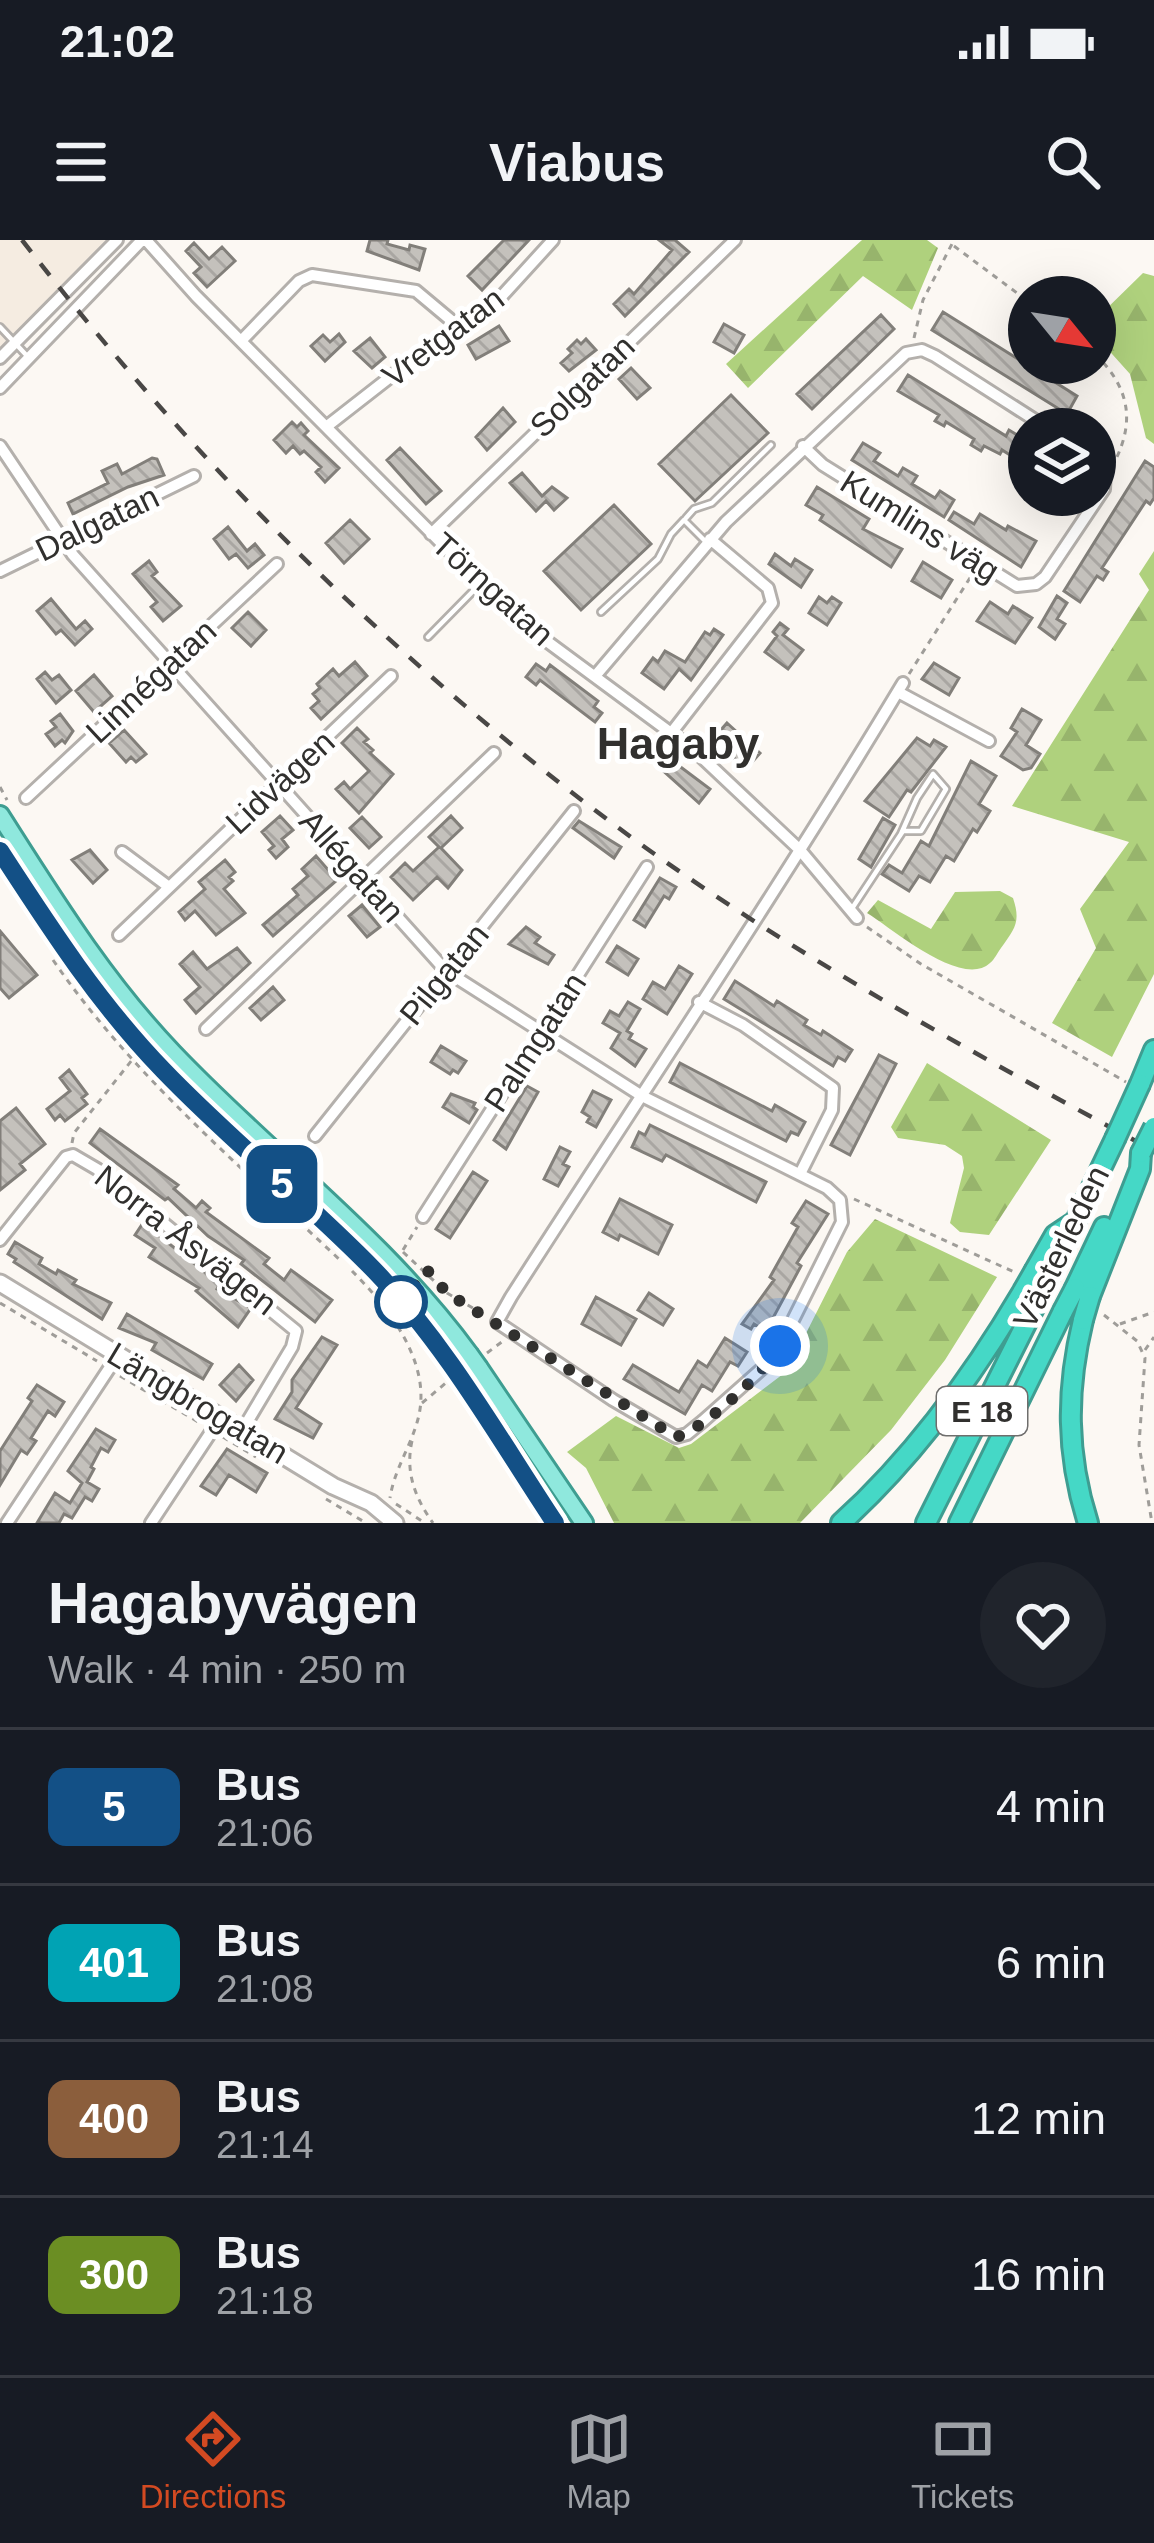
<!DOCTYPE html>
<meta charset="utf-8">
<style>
:root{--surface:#171b24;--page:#20242c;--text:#f1f3f6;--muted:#9ea1a6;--line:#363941;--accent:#d34a22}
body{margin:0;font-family:Arial,sans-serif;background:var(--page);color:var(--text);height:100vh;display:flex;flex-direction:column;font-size:45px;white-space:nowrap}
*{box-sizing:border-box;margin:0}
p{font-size:39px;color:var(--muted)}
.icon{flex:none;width:66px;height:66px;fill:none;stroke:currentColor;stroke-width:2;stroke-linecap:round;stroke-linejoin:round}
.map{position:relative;height:1283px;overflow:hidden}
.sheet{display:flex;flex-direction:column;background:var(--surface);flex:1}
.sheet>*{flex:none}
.badge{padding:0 24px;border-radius:18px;font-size:42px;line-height:78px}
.needle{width:78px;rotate:120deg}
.tools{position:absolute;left:1008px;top:36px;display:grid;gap:24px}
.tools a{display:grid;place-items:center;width:108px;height:108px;border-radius:50%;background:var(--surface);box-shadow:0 12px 48px #0002;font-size:60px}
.you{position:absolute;width:60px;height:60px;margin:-30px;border:9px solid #fff;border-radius:50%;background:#1a73e8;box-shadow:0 0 0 18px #1a73e833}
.map>.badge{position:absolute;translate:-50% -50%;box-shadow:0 0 0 6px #fff}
.round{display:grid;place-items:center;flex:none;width:126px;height:126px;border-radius:63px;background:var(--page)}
.headline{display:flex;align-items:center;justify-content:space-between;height:204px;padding:0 48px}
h1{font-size:57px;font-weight:600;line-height:90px}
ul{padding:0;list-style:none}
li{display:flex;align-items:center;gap:36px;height:156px;padding:0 48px;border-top:3px solid var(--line)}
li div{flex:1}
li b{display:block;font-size:45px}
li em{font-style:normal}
li .badge{min-width:132px;font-weight:700;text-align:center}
.status{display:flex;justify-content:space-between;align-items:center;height:84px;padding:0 60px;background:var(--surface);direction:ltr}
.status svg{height:33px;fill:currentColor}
header{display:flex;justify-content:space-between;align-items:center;height:156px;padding:0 48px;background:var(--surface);font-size:54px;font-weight:600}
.dock{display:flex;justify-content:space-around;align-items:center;height:168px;border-top:3px solid var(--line);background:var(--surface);font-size:33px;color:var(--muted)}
.dock a{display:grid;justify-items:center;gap:6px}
.dock .active{color:var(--accent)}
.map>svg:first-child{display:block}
.built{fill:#f5ece1}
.forest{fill:url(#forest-firs)}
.building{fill:url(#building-back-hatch);stroke:#827f7a;stroke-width:3}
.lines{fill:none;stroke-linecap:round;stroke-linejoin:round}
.lane-casing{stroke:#b4b0ac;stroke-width:10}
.street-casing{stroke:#b4b0ac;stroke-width:16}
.secondary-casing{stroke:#b4b0ac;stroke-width:21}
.primary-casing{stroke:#3e9d91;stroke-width:22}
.highway-casing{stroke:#3e9d91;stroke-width:24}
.path{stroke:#9f9d99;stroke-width:3;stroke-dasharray:6 6;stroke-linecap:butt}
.lane{stroke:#fff;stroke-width:4.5}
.street{stroke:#fff;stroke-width:10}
.secondary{stroke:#fff;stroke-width:15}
.primary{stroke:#8fe8dd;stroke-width:16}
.highway{stroke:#45d8c6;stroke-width:18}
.rail{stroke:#494745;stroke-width:4.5;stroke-dasharray:15 15;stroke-linecap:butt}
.primary-bridge-casing{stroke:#3e9d91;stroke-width:22;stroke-linecap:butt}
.highway-bridge-casing{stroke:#3e9d91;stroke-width:24;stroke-linecap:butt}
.primary-bridge{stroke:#8fe8dd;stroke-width:16}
.highway-bridge{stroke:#45d8c6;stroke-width:18}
.line-casing{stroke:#fff;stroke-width:27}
.line{stroke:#135086;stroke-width:18}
.walk{stroke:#31302e;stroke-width:12;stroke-dasharray:0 21.6}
.stop-dot{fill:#fff;stroke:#135086;stroke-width:6}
.labels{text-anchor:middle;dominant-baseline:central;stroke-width:10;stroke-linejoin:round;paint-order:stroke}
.shield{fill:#fff;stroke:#6f6e6d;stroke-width:3}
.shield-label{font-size:30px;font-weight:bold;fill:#31302e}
.street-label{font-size:33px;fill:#31302e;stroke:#fff}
.district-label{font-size:45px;font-weight:bold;fill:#31302e;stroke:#fff}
</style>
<div class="status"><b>21:02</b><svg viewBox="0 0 49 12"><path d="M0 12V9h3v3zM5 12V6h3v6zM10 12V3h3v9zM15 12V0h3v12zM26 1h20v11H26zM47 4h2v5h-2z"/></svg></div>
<header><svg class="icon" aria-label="menu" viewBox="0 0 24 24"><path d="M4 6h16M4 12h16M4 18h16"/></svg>Viabus<svg class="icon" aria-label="search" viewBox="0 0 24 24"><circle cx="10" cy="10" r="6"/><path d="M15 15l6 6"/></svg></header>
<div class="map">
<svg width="1154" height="1283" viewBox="0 0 1154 1283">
<defs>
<pattern id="forest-firs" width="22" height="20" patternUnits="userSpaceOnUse" patternTransform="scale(3)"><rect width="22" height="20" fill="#afd17d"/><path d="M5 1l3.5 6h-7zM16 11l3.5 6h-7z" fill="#97b46c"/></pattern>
<pattern id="building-back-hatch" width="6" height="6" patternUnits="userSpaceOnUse" patternTransform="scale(3)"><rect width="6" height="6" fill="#c4c1bc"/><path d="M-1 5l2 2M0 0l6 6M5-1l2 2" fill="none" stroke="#a9a6a2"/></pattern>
</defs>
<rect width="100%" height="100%" fill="#fcf8f3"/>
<path class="built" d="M0 0H106L0 108Z"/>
<path class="forest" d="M862 0H927L938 8 912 70 863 36 748 148 726 124Z
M1143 33 1154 36V204L1146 198 1130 134 1095 95V80Z
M1154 311V734L1112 817 1052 783 1096 708 1080 669 1129 602 1012 566 1149 350 1139 334Z
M1000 651 1013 658C1021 682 1015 688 1001 708 997 713 995 719 990 723 962 749 893 689 867 673L878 660 931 689 955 652Z
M927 823 1051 900 989 995 960 992 950 983 964 928 962 916 945 905 898 898 891 887Z
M875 979 997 1037 945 1120 891 1190 800 1283H614L586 1228 567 1212 616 1176 679 1208 691 1204 787 1131 847 1012Z"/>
<path class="building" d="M370 0H388L387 4 409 10 410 5 425 9 419 30 367 11Z
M504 0H529L482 50 468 36Z
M659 0H675L689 12 625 76 614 64 629 49 634 54 672 10Z
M194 3 209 19 222 7 235 21 207 47 194 33 201 27 186 11Z
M943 72 1077 156 1067 174 932 90Z
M881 75 894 89 812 169 797 154Z
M724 84 744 95 734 113 714 102Z
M499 86 509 101 476 119 468 105Z
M339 94 345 102 325 121 311 106 323 95 330 102Z
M370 98 385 117 372 128 354 111Z
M586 99 596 110 569 131 561 123 572 113 568 109 577 100 581 104Z
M631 128 650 148 637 159 619 139Z
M908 135 1006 196 1009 190 1029 202V227L1002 210 1000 214 984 206 981 211 971 205 974 199 946 182 944 186 935 181 939 175 898 151Z
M731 155 768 193 695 261 659 224Z
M503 168 515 182 487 210 476 197Z
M292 182 297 187 301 183 308 191 304 195 339 228 325 242 316 232 321 227 304 211 300 214 293 206 286 213 274 200Z
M863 203 880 213 874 221 898 236 903 228 917 236 912 244 935 258 940 251 954 260 944 277 852 220Z
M400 208 441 251 426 264 387 220Z
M152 218 157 219 164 235 128 247 73 274 68 263 108 243 102 231 117 224 122 234Z
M1145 221 1154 227V258L1150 264 1146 261 1102 328 1108 332 1103 340 1097 336 1080 362 1064 351Z
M522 233 542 256 552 247 567 258 554 270 546 261 536 271 510 243Z
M817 247 869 279 863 289 902 309 891 327 820 280 823 275 806 265Z
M614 265 651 304 581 370 544 331Z
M954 272 974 284 980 274 1006 290 1008 286 1036 301 1021 327 949 280Z
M350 280 369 299 344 323 326 303Z
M228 287 247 311 255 304 264 315 248 328 236 314 229 319 214 299Z
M775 314 791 326 795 319 812 330 801 347 769 324Z
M149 321 157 332 152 336 181 366 163 381 151 367 157 362 133 334Z
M923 322 952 340 941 358 912 341Z
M1057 356 1067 363 1057 379 1065 384 1055 399 1039 387Z
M819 357 827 363 832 357 841 363 827 385 809 373Z
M51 359 76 389 85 381 92 389 75 405 61 390 56 394 37 371Z
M990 362 1008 374 1013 366 1032 378 1015 403 977 381Z
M248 372 266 390 251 406 232 388Z
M780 383 788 389 783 395 803 410 788 429 765 412 777 396 773 392Z
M714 389 723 395 691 440 679 429 664 449 642 433 653 418 658 422 665 411 685 422 705 392 710 395Z
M355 422 367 436 321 479 311 468 319 461 313 454 320 448 317 444 333 429 339 436Z
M934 423 959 438 949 455 922 439Z
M536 424 546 431 550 425 598 461 594 467 602 473 595 482 540 440 536 445 526 437Z
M45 432 52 440 59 435 71 450 56 463 37 439Z
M94 435 112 456 94 472 76 451Z
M1022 469 1041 480 1026 505 1040 514 1031 528 1023 530 1001 516 1017 492 1011 488Z
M60 474 73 491 65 503 62 500 55 506 46 494 56 487 51 481Z
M727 483 760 513 746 529 713 499Z
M357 488 368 499 364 502 373 510 370 513 393 534 359 573 336 549 344 542 350 549 369 531 342 503Z
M124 490 146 514 136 522 131 517 126 522 109 503Z
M917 498 930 506 934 500 946 507 911 552 907 550 889 577 865 561Z
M660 506 677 519 674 522 710 549 699 563 650 519Z
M971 521 996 536 979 564 990 571 977 592 973 589 954 621 946 616 930 642 919 636 909 651 882 634 889 625 902 633 921 601 929 606Z
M280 576 293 590 282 599 288 607 276 618 269 610 274 606 262 592Z
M451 576 462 588 441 608 462 630 448 648 437 637 413 660 391 637 405 623 413 631 439 607 429 597Z
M362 577 381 597 369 608 350 588Z
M883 578 895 585 871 627 859 619Z
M579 581 621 607 614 618 573 588Z
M90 610 107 630 93 643 72 620Z
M316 616 337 640 273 696 263 685 298 655 293 649 308 636 302 629Z
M225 620 235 632 229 637 233 641 224 649 245 673 216 695 195 671 185 680 179 672 205 649 199 642Z
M660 638 676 647 669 659 664 656 645 687 634 680Z
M362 665 380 687 367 697 349 676Z
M526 687 540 697 535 703 554 715 548 724 509 704Z
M0 691 37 735 9 758 0 748Z
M617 706 638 719 628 735 607 722Z
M237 708 250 723 196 773 185 760 200 747 180 724 193 712 207 729Z
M679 726 692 734 667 774 643 759 653 742 665 749Z
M735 741 774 766 777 761 807 780 804 785 821 795 823 791 852 810 845 821 838 817 833 826 724 759Z
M273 747 284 760 261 780 250 768Z
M628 762 640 769 627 791 632 794 629 799 646 809 635 826 611 808 620 793 603 783 610 771 619 776Z
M441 806 466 821 458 833 453 830 450 834 431 822Z
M879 815 896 824 850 915 831 905Z
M680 823 772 871 775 865 805 882 798 895 791 892 786 901 670 842Z
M69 830 87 854 82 858 87 864 65 881 60 875 55 880 47 869 70 851 60 838Z
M527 846 538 852 506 909 494 900Z
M593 851 611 860 596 887 587 882 590 877 582 872Z
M451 854 475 863 473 867 477 870 469 883 443 867Z
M16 868 45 904 20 924 25 930 0 950V881Z
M650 885 766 942 756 962 666 915 662 921 632 907 639 892 645 895Z
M100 889 178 945 174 949 196 968 202 961 210 968 206 972 269 1018 264 1024 284 1040 291 1030 332 1060 315 1082 241 1024 244 1020 208 996 168 958 165 960 90 903Z
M560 907 570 912 563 924 569 927 558 946 544 939Z
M473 932 487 941 450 998 436 989Z
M620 959 672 985 658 1014 620 995 618 1000 603 992Z
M806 961 828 974 797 1023 801 1026 766 1091 754 1084 751 1089 742 1084 774 1040 770 1037 798 987 792 983Z
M143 983 220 1044 217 1049 251 1068 238 1087 196 1051 199 1048 149 1017 155 1008 135 995Z
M15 1002 42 1018 39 1024 56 1034 58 1030 76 1040 73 1044 111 1063 102 1079 14 1022 16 1019 8 1014Z
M649 1053 673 1069 663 1085 638 1070Z
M596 1057 636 1079 621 1105 582 1084Z
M127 1074 212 1124 203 1139 152 1110 156 1103 119 1088Z
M322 1097 337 1105 296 1168 321 1184 313 1198 275 1179 292 1152V1140Z
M725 1098 747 1112 738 1126 730 1122 712 1151 702 1145 685 1174 624 1139 633 1125 679 1152 698 1121 707 1127Z
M239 1125 253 1140 236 1161 220 1145Z
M37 1145 64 1162 55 1176 48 1171 31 1198 36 1201 27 1214 21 1210 0 1245V1211L32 1161 28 1158Z
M96 1189 115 1200 108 1212 101 1208 91 1227 94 1229 87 1242 99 1249 92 1261 85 1257 72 1278 64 1274 59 1283H37L55 1253 70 1263 82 1243 68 1231Z
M227 1209 267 1233 256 1252 229 1235 216 1255 201 1246Z"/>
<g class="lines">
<g class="lane-casing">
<path id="lane" d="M0 87 29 118
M686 278 694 269 712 263 771 205
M601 372 658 319 671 294 684 280 707 303
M428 397 481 343
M851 670 903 591H921L946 549 933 534 917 558 901 594"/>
</g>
<g class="street-casing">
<path id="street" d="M146 0 196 56 481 343 533 391 694 510 800 610 857 678
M241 101 299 41 312 35 416 51 459 87
M0 118 117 0
M0 148 142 0
M326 187 394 134 491 68 553 0
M0 206 73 315 446 731 642 856 827 948 840 960 842 982 774 1118 703 1181 687 1194 676 1197 613 1160 497 1082 511 1057C642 853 778 651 903 443
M803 206 823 225 1017 346 1036 344 1045 337 1104 249 1105 228 1095 218
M431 294 735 0
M0 331 194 236
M596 435 726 282 906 113 922 110 935 116 1049 189
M898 452 989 501
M672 492 772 363 768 348 710 299
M26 558 277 324
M122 612 169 647
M119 695 391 436
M699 762 743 785 833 848 832 870 800 934
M206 789 494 513
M315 896 574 571
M423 977 647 627
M0 1000 66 917 73 915 97 929 296 1091 292 1107 243 1189
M7 1283 118 1115
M151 1283 221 1177"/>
</g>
<g class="secondary-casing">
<path id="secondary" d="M0 1043 333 1246 371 1263 395 1283"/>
</g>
<g class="primary-casing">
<path id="primary" d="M0 575C53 658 104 741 173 813 270 915 386 1000 469 1114
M0 610 60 703 138 803 375 1031 453 1127
M479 1128 584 1283
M463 1141 555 1283"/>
</g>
<g class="highway-casing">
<path id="highway" d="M1140 844 1154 810
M1035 1030 1055 995 1073 983
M1049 1037 1115 899
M1075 1048 1104 987
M1090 1056 1140 929 1141 913
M1083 1080C1066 1150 1066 1214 1088 1283
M841 1283C915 1216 973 1136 1023 1051
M926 1283 1038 1060
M959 1283 1063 1071"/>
</g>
<path class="path" d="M954 6 1029 62
M914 98 923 60 954 0
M1095 114C1128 146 1136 179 1115 221
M909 434 975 330
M0 547 7 560
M867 687 921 724 1126 842
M53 720C132 835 239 925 340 1020
M72 903 74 893 132 820
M854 959 1014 1032
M403 1010 417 987
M403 1012 447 1053 485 1075
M352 1031C388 1067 433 1123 418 1179 411 1206 394 1230 390 1258
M0 1063 97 1121
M1104 1075 1137 1101 1145 1118 1139 1205 1152 1283
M1120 1084 1154 1072
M1145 1110 1154 1097
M487 1113 503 1101
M120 1136 200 1183
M422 1163 447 1142
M223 1197 256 1217
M412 1201C405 1232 415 1258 433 1283
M326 1259 366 1283
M396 1264 425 1283"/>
<use href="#lane" class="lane"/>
<use href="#street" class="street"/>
<use href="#secondary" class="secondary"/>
<use href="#primary" class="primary"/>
<use href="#highway" class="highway"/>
<path class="rail" d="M22 0C200 231 410 437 646 608 807 723 981 817 1154 911"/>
<g class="primary-bridge-casing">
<path id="primary-bridge" d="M469 1114 479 1128
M453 1127 463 1141"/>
</g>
<g class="highway-bridge-casing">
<path id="highway-bridge" d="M1115 899 1140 844
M1141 913 1154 887
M1023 1051 1035 1030
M1038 1060 1049 1037
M1063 1071 1075 1048
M1083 1080 1090 1056"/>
</g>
<use href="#primary-bridge" class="primary-bridge"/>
<use href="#highway-bridge" class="highway-bridge"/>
</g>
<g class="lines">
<g class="line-casing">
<path id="line" d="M0 611C50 688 99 764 163 830 230 900 307 961 375 1031 447 1106 498 1197 555 1283"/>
</g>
<use href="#line" class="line"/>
<path class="walk" d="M401 1062 427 1030 447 1053 676 1197C702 1191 767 1130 780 1106"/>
</g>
<circle class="stop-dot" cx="401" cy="1062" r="24"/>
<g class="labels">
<rect class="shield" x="937" y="1147" width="90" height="48" rx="9"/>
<g class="shield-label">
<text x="982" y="1171">E 18</text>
</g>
<g class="street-label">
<text transform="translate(443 97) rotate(-37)">Vretgatan</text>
<text transform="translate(582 146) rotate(-44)">Solgatan</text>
<text transform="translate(97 283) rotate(-26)">Dalgatan</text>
<text transform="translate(920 286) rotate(32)">Kumlins väg</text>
<text transform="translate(493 349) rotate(42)">Törngatan</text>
<text transform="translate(151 441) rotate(-43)">Linnégatan</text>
<text transform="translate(280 542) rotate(-43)">Lidvägen</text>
<text transform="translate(352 626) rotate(48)">Allégatan</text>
<text transform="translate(444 734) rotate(-51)">Pilgatan</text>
<text transform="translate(535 802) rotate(-57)">Palmgatan</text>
<text transform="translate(186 1000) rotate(38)">Norra Åsvägen</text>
<text transform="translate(1061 1007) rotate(-64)">Västerleden</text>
<text transform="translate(198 1163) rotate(31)">Längbrogatan</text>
</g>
<g class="district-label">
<text x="678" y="503">Hagaby</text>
</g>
</g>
</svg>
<div class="tools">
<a><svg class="needle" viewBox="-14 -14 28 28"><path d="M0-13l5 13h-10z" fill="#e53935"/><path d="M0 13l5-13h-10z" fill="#9ea1a6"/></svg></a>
<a><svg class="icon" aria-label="layers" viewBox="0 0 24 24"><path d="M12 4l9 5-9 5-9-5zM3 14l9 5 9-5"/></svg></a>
</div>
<div class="you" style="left:780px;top:1106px"></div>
<b class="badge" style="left:282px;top:944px;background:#135086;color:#fff">5</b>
</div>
<section class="sheet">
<div class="headline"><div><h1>Hagabyvägen</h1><p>Walk · 4 min · 250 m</p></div><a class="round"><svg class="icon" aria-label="heart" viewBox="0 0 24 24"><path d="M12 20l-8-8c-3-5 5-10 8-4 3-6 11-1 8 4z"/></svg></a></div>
<ul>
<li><span class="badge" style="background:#135086;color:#fff">5</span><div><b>Bus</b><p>21:06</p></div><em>4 min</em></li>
<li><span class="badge" style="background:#00a3b4;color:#fff">401</span><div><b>Bus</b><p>21:08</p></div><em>6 min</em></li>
<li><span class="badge" style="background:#8b5e3c;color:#fff">400</span><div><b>Bus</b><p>21:14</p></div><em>12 min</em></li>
<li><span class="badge" style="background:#6b8e23;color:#fff">300</span><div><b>Bus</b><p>21:18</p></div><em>16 min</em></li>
</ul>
</section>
<nav class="dock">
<a class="active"><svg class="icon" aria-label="directions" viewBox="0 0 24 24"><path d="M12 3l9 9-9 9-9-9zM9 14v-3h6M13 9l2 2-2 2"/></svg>Directions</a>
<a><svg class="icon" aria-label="map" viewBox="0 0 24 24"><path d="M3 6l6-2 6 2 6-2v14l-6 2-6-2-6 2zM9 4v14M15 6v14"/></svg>Map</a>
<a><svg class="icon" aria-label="tickets" viewBox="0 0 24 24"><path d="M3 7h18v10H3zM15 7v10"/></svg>Tickets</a>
</nav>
